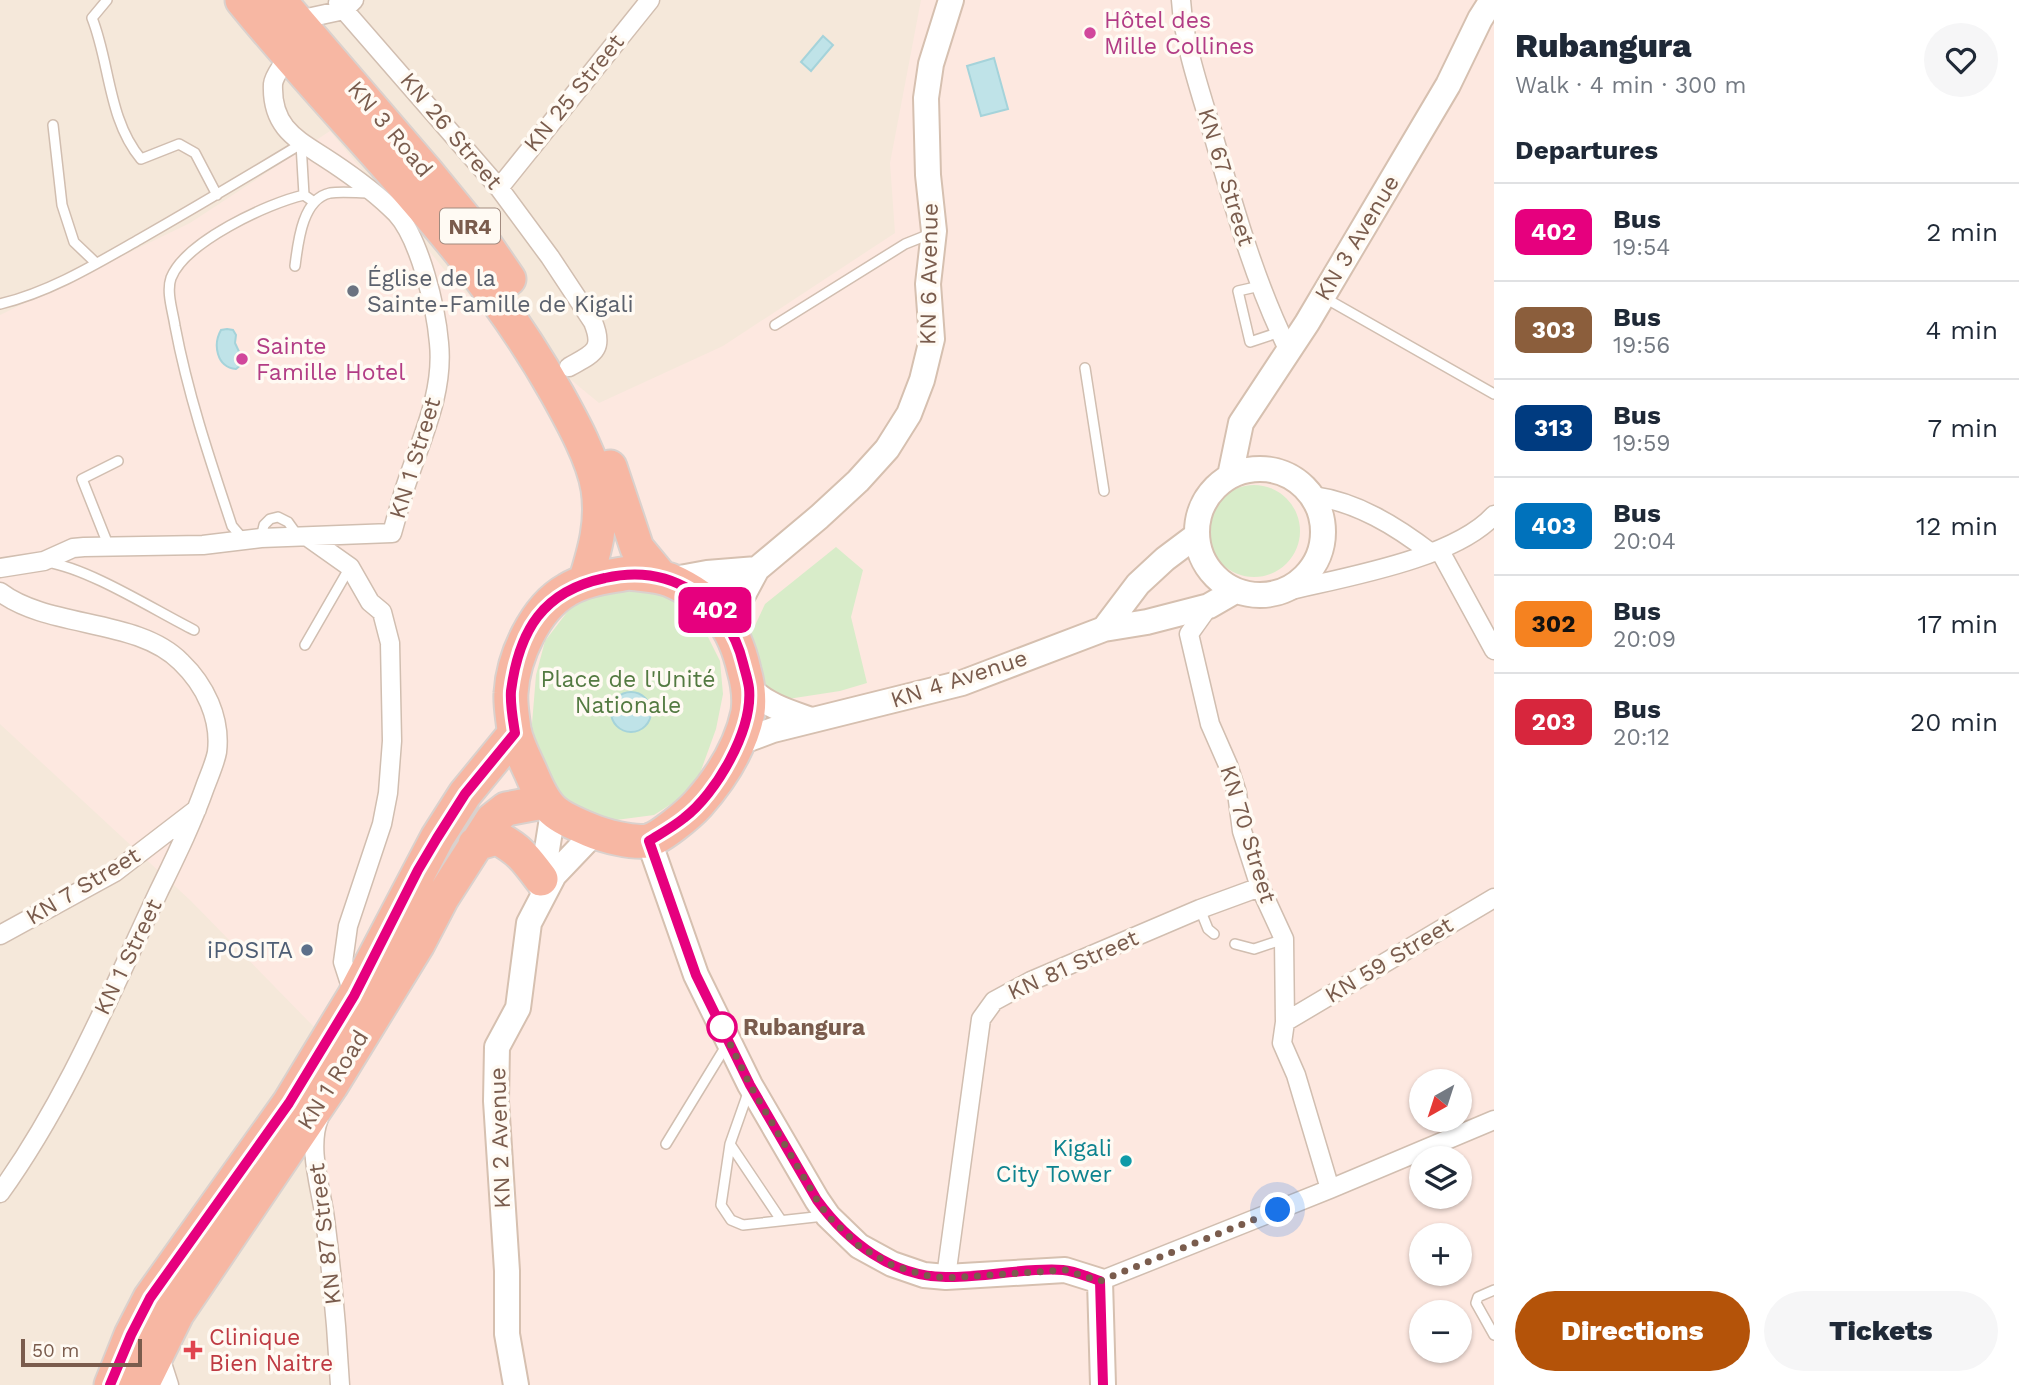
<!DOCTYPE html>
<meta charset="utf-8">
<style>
:root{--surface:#fff;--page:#f6f6f7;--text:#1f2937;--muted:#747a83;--line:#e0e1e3;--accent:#b45309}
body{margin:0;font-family:"Work Sans",sans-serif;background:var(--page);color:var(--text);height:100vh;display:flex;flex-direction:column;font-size:26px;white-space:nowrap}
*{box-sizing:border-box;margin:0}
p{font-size:23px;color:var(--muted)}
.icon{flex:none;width:38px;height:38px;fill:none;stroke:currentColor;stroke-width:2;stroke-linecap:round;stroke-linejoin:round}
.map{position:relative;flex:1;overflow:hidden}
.panel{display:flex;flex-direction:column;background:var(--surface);width:525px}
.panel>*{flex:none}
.badge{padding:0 14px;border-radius:10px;font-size:24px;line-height:46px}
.needle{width:46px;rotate:219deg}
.controls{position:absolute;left:1409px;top:1069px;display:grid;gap:14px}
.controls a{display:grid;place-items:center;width:63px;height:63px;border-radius:50%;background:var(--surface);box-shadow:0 2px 5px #0004;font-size:35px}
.scale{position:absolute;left:21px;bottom:18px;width:121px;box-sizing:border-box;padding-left:7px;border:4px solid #7a5c4d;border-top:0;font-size:19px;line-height:24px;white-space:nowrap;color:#7a5c4d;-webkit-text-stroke:5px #fffaf3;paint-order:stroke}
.you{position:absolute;width:35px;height:35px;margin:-18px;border:5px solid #fff;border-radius:50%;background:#1a73e8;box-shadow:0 0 0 10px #1a73e833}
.map>.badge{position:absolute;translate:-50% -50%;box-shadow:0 0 0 4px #fff}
h2{padding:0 21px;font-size:26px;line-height:63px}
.round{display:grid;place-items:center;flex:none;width:74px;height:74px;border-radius:37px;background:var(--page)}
.summary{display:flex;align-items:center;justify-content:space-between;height:119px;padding:0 21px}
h1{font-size:33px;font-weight:800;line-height:52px}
.cta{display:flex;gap:14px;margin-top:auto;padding:14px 21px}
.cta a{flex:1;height:80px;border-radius:42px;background:var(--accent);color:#fff;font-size:28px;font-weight:800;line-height:80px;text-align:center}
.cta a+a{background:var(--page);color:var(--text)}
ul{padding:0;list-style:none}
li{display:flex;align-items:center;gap:21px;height:98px;padding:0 21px;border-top:2px solid var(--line)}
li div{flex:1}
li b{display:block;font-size:26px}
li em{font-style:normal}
li .badge{min-width:77px;font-weight:700;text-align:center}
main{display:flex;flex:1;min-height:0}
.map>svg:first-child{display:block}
.residential{fill:#f5e8da;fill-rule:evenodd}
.commercial{fill:#fde8e0;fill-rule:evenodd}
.green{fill:#d8ecc9}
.water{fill:#bfe3e8;stroke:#a5d3da;stroke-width:2}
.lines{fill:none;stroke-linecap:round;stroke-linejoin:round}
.lane-casing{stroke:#d1beb0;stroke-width:12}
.street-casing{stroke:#d1beb0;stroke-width:21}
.secondary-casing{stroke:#d6c0b0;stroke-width:28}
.highway-casing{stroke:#dad1cd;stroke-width:37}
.lane{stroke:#fff;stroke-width:9}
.street{stroke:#fff;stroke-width:18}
.secondary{stroke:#fff;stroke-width:24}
.highway{stroke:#f7b7a3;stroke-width:33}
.line-casing{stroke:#fff;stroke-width:16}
.line{stroke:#e6007e;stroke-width:10}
.walk{stroke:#7a5c4d;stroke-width:7;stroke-dasharray:0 12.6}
.hotel-dot{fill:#d1479c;stroke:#fffaf3;stroke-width:2.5}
.worship-dot{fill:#6b7280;stroke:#fffaf3;stroke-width:2.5}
.service-dot{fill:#5c6f8a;stroke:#fffaf3;stroke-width:2.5}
.stop-dot{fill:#fff;stroke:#e6007e;stroke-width:3.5}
.culture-dot{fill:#0f9aa8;stroke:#fffaf3;stroke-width:2.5}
.health-dot{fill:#e0444e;stroke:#fffaf3;stroke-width:2.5}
.labels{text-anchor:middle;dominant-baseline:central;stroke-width:7;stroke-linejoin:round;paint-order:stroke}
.shield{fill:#fffaf3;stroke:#a28b7f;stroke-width:2}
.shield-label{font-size:21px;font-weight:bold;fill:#7a5c4d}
.hotel-label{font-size:23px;fill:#b23c85;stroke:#fffaf3;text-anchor:start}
.street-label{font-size:23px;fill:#7a5c4d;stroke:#fffaf3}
.worship-label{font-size:23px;fill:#5b616d;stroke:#fffaf3;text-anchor:start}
.park-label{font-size:23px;fill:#537a41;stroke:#fffaf3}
.service-label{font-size:23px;fill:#4e5e75;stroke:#fffaf3;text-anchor:end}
.stop-label{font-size:23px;font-weight:bold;fill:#7a5c4d;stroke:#fffaf3;text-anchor:start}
.culture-label{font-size:23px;fill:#0d838f;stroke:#fffaf3;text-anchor:end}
.health-label{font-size:23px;fill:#be3a42;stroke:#fffaf3;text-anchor:start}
</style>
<main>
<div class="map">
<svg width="1494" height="1385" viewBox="0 0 1494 1385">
<rect width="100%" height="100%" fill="#fdf6ec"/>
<path class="residential" d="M0 0H1494V1385H0ZM1421 1082H1460V1120H1421ZM1421 1158H1460V1197H1421ZM1421 1236H1460V1274H1421ZM1421 1312H1460V1351H1421Z"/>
<path class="commercial" d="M921 0H1494V1385H335L316 1029 191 901 0 724V315L190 223 330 131 458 286 599 403 723 346 895 233 890 163ZM1421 1082H1460V1120H1421ZM1421 1158H1460V1197H1421ZM1421 1236H1460V1274H1421ZM1421 1312H1460V1351H1421Z"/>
<path class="green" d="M1208 531a46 46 0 1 1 92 0a46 46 0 1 1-92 0Z
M836 547 863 570 851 617 867 683 840 691 788 699 767 689 751 634 765 604Z
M646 588 679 602 702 625 720 661 723 694 716 729 699 776 679 799 654 815 616 820 597 817 574 807 553 788 531 736 536 675 545 641 571 607 607 589Z"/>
<path class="water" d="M823 36 833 45 811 71 801 62Z
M994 58 1008 109 981 116 967 66Z
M227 329 233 330 236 335 235 343 242 358V364L236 369C216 367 213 344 221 330Z
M611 712a20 20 0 1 1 40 0a20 20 0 1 1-40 0Z"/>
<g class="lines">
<g class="lane-casing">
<path id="lane" d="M107 0 92 18C110 63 108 120 141 159L179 144 195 153 217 195
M53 125 62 205 74 242 96 263
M295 266C298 243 302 199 330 193 342 191 357 193 370 193
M1260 286 1238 291 1250 342 1280 332
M1325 298 1494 394
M0 304C50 292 96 264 140 239 194 208 248 176 301 144L304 195
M775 325 905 244 930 234
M1085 368 1104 491
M261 538 264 525 270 519 278 517 288 522 298 536
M244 540 232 526C210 460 188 395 175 326 173 312 166 292 171 278 185 242 268 203 304 195L314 202
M109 547 82 479 118 461
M47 562C90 569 154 610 194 630
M305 645 350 567
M1200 909 1208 929 1214 934
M1235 944 1254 949 1284 939
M749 1090 730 1144 721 1205 731 1220 743 1225 824 1216
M666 1144 726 1046
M730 1144 781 1220
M1494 1290 1478 1297 1476 1303 1494 1335"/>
</g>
<g class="street-casing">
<path id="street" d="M1181 0C1184 45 1199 87 1212 131 1233 204 1254 280 1288 349
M338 3 499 188 550 257 593 322C605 351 592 354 569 367
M499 188 650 0
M1313 496C1357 502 1396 526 1431 553
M309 538 350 567 370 602 382 612 390 643 392 741 388 793 382 824 348 926 343 962 354 996
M1440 551 1494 650
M0 568 44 561 73 548 84 547 203 545 261 538 392 533C397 516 401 499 407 482 422 437 444 392 439 343 436 308 420 239 396 213 378 195 354 177 333 163 301 141 271 131 273 84 274 76 281 68 285 61 291 48 294 34 298 20L344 10 354 0
M1287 591C1345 577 1454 559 1494 515
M0 592C49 629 138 618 181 662 205 685 221 718 217 752 215 763 209 776 205 787 192 824 175 858 158 893 110 995 66 1101 0 1193
M1209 606 1189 634 1210 724 1228 765 1237 793 1242 831 1260 887 1284 939 1285 1022 1282 1043 1296 1075 1330 1189
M0 935 115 872 197 809
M1285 1022 1494 898
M319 1118C307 1148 321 1188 325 1219 332 1274 337 1330 340 1385
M946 1277 981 1019 994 1001 1031 981 1200 909 1260 887
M1100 1281 1330 1189 1494 1120
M159 1354 169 1385"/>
</g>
<g class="secondary-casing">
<path id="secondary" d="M1197 532a63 63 0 1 1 126 0a63 63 0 1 1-126 0Z
M1230 476 1241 423 1307 323 1448 85 1480 19 1492 0
M669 580 707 573 757 569
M727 625 757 569 819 517 858 481 887 449 909 414 922 380 932 339 928 284 934 231 928 175 926 98 931 64 951 0
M1104 629 1138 584 1165 559 1197 535
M749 688C767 706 788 712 811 720
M738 743 773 730 962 683 1104 629 1147 622 1209 606 1235 591
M649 841 696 975 750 1085 817 1200 828 1216 859 1246 892 1264 924 1275 946 1277 1065 1270 1100 1281 1103 1385
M541 887 553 812
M516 1385 507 1334V1271L496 1101 497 1047 518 1008 529 923 554 875 595 832"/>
</g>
<g class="highway-casing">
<path id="highway" d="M242 0C348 131 472 242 556 392 571 419 593 458 598 489 603 522 595 550 585 582
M279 0 425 170 483 241 509 279
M610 467 637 548 661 577
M628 573C642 575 657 575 670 580 713 599 734 625 744 670 748 684 750 697 748 712 741 746 721 778 698 804 689 814 659 839 647 841 632 843 604 836 590 830 554 815 547 811 532 775 526 761 517 745 514 730 513 719 510 705 511 693 513 657 535 608 567 590 585 579 608 577 628 573Z
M475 844 497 838C519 849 527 860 541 879
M111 1385 131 1335 150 1298 289 1103 354 996 437 838 465 794 515 733
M142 1385 177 1314 331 1086 418 944 442 898 492 820 506 809 543 802"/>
</g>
<use href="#lane" class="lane"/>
<use href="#street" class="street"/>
<use href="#secondary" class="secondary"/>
<use href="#highway" class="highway"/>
</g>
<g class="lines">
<g class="line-casing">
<path id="line" d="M110 1385 131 1335 150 1298 289 1103 354 996 418 870 437 838 465 794 515 733C513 720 510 704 511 691 519 630 543 591 605 578 635 571 665 574 692 591 718 608 736 633 743 663 745 671 748 680 749 688 753 730 716 794 684 818 673 827 660 834 649 841L696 975 750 1085 817 1200C847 1241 892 1277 946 1277 985 1278 1025 1267 1063 1270 1075 1271 1088 1277 1100 1281L1103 1385"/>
</g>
<use href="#line" class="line"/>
<path class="walk" d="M722 1027 718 1019 750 1085 817 1200 828 1216 859 1246 892 1265 924 1275 946 1278 1065 1270 1100 1281 1278 1210"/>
</g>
<g class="hotel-dot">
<circle cx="1090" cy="33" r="7"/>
<circle cx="242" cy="359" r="7"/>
</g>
<circle class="worship-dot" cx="353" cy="291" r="7"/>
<circle class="service-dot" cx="307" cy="950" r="7"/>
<circle class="stop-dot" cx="722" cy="1027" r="14"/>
<circle class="culture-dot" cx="1126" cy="1161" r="7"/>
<path class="health-dot" d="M189.5 1339.5h7v7h7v7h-7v7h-7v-7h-7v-7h7z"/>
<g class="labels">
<rect class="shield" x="440" y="208.5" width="60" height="35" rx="5"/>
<g class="shield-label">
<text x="470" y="226">NR4</text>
</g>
<g class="hotel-label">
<text x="1104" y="20">Hôtel des<tspan x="1104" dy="26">Mille Collines</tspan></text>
<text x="256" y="346">Sainte<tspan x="256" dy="26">Famille Hotel</tspan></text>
</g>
<g class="street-label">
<text transform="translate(574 93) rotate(-51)">KN 25 Street</text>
<text transform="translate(390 129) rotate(50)">KN 3 Road</text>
<text transform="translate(451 131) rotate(50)">KN 26 Street</text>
<text transform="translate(1226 177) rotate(73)">KN 67 Street</text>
<text transform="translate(1357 238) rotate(-59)">KN 3 Avenue</text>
<text transform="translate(929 274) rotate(-89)">KN 6 Avenue</text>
<text transform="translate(415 458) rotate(-73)">KN 1 Street</text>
<text transform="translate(959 679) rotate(-18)">KN 4 Avenue</text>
<text transform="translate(1248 834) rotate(73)">KN 70 Street</text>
<text transform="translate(83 886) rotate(-31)">KN 7 Street</text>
<text transform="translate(128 957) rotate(-64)">KN 1 Street</text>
<text transform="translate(1389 960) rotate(-31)">KN 59 Street</text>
<text transform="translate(1073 965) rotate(-24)">KN 81 Street</text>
<text transform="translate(333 1080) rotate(-58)">KN 1 Road</text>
<text transform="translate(500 1138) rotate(-92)">KN 2 Avenue</text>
<text transform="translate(325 1234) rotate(-97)">KN 87 Street</text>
</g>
<g class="worship-label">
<text x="367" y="278">Église de la<tspan x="367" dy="26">Sainte-Famille de Kigali</tspan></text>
</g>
<g class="park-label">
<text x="628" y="679">Place de l'Unité<tspan x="628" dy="26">Nationale</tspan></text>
</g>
<g class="service-label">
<text x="293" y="950">iPOSITA</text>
</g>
<g class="stop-label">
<text x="743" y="1027">Rubangura</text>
</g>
<g class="culture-label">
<text x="1112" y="1148">Kigali<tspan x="1112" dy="26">City Tower</tspan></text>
</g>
<g class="health-label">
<text x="209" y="1337">Clinique<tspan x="209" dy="26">Bien Naitre</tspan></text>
</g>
</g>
</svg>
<div class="controls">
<a><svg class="needle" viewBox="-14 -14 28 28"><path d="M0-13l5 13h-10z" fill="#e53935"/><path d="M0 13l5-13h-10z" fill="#747a83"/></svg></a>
<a><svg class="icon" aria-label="layers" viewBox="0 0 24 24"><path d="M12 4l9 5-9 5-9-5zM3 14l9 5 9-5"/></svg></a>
<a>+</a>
<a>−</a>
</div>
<div class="scale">50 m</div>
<div class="you" style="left:1278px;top:1210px"></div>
<b class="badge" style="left:715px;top:610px;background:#e6007e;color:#fff">402</b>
</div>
<section class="panel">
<div class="summary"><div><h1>Rubangura</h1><p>Walk · 4 min · 300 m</p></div><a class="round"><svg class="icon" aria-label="heart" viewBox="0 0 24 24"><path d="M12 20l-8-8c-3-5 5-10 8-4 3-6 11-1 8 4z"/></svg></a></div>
<h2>Departures</h2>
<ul>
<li><span class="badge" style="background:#e6007e;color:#fff">402</span><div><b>Bus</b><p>19:54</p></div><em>2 min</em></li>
<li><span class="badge" style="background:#8b5e3c;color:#fff">303</span><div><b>Bus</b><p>19:56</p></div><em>4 min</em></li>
<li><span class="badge" style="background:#003b80;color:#fff">313</span><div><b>Bus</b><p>19:59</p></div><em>7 min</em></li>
<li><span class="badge" style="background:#0072bc;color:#fff">403</span><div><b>Bus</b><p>20:04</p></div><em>12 min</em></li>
<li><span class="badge" style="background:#f58220;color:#111">302</span><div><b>Bus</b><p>20:09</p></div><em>17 min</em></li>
<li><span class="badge" style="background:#d7263d;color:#fff">203</span><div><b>Bus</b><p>20:12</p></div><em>20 min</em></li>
</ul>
<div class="cta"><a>Directions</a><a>Tickets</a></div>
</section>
</main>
